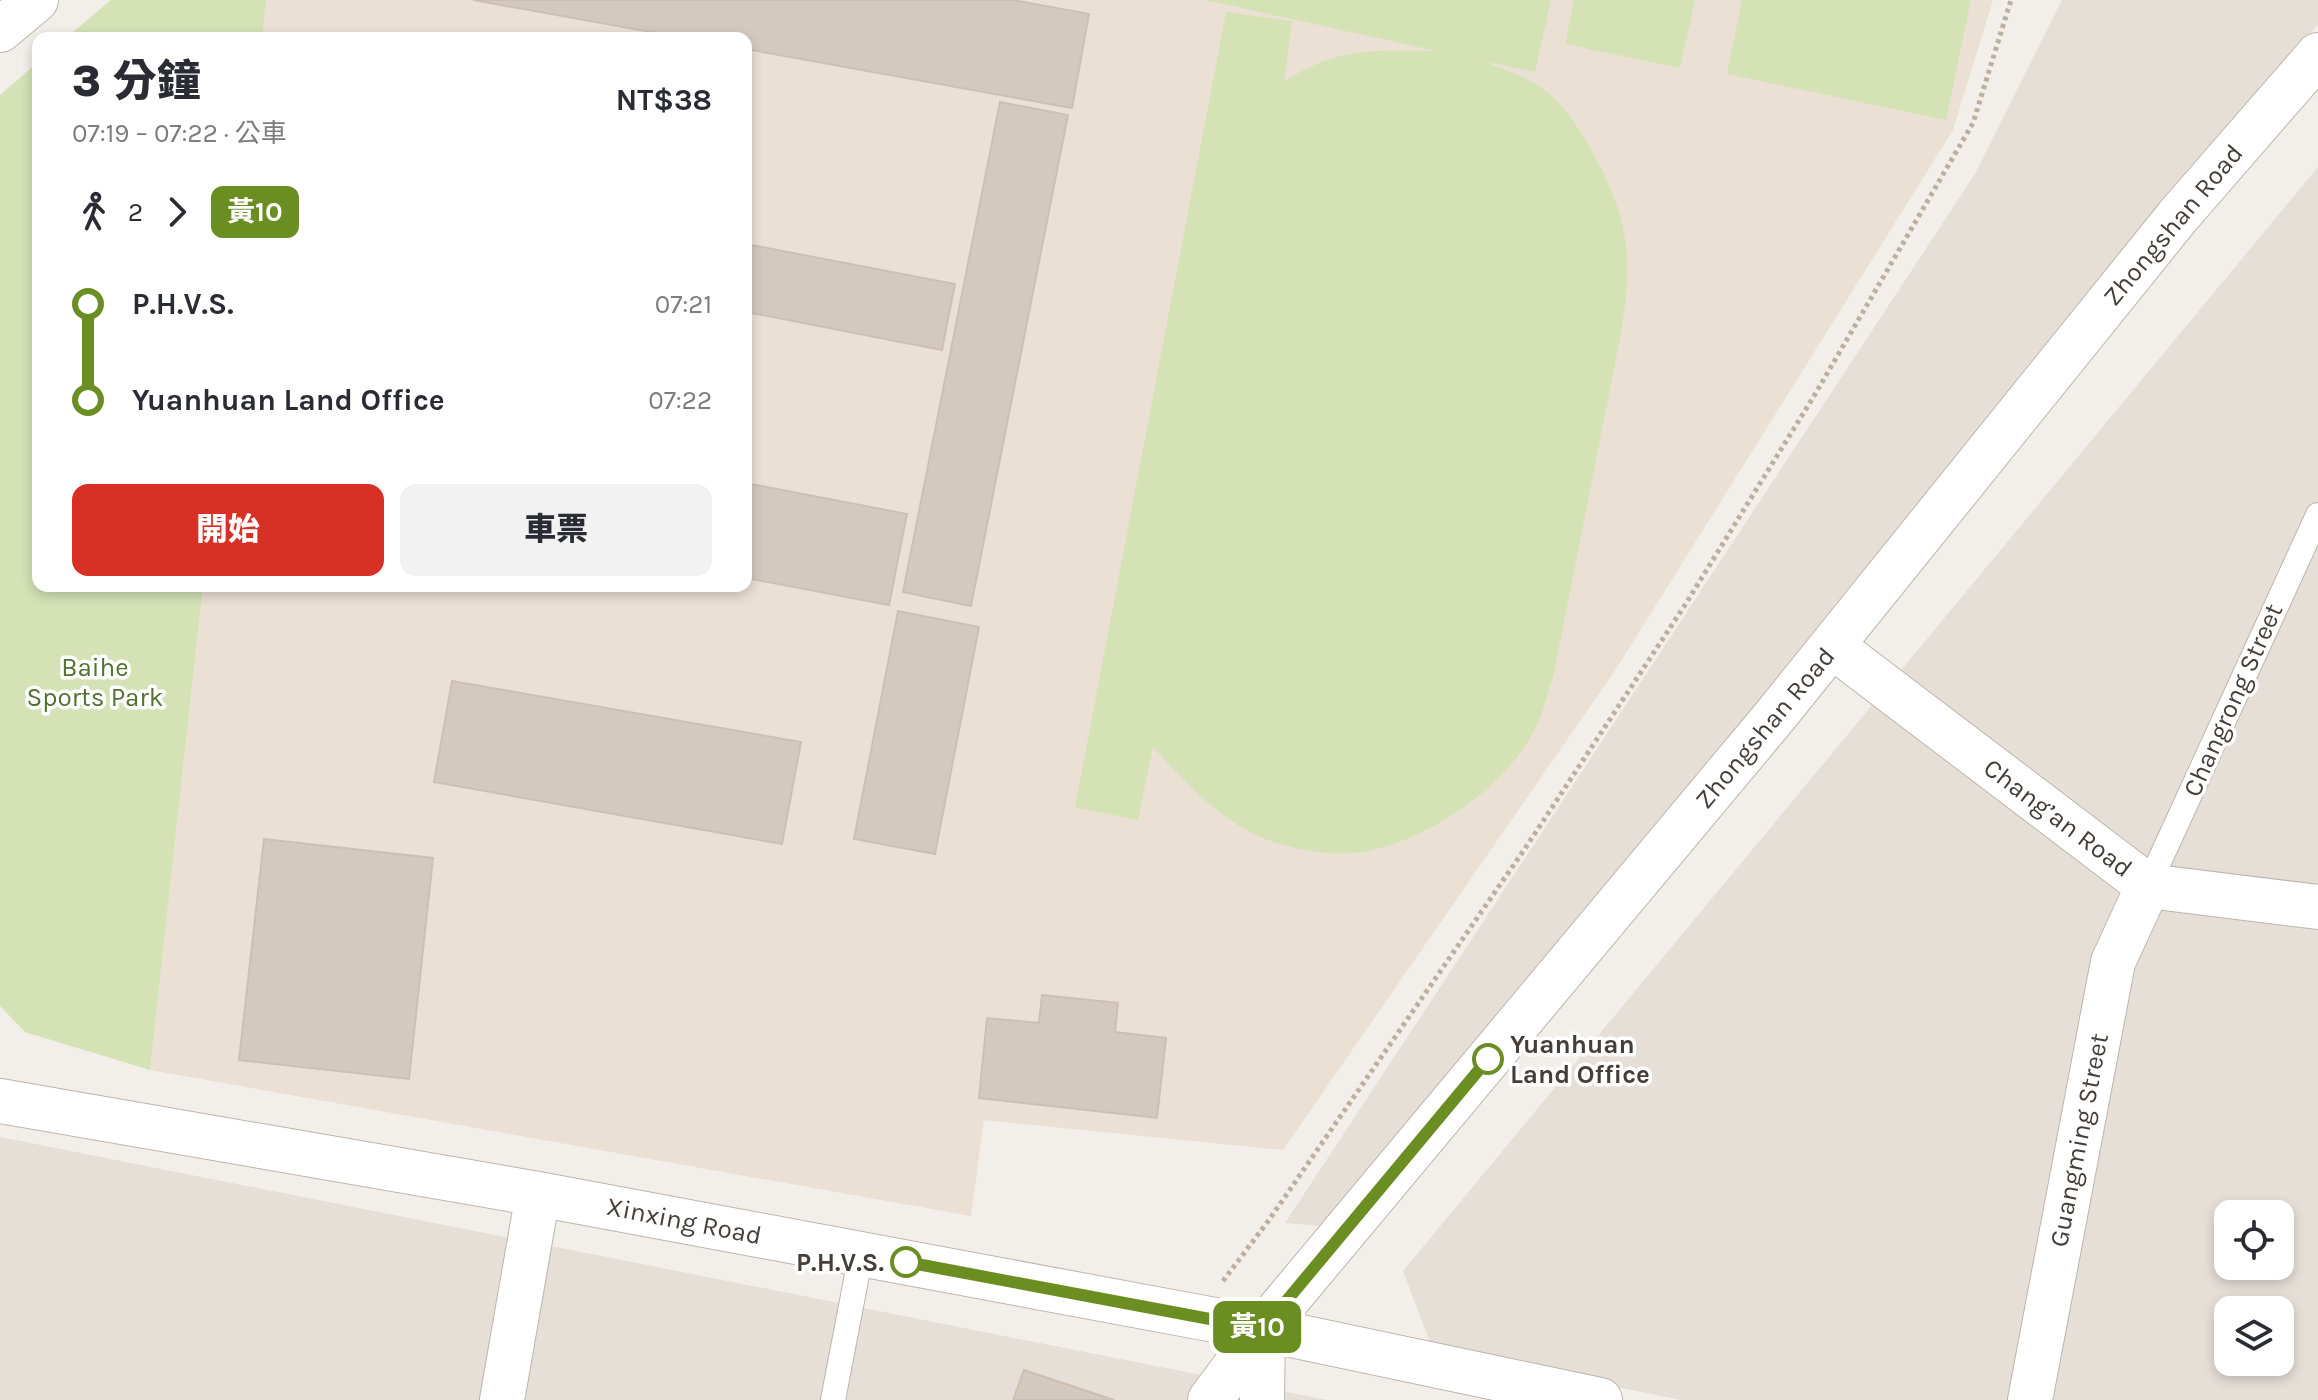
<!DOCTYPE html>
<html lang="zh-TW">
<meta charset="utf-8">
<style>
:root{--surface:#fff;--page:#f2f2f3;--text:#2b2b33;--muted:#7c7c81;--accent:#d93025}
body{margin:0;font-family:Karla,"Noto Sans TC",sans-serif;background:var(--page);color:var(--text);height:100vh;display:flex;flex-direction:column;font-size:30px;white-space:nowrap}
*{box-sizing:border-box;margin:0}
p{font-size:26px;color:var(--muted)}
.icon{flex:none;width:44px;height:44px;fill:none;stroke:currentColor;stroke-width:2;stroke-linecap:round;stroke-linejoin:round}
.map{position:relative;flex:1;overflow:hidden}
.panel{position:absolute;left:32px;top:32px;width:720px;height:560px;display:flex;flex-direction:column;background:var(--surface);border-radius:16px;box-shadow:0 4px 12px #0003}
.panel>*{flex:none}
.badge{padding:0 16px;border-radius:12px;font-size:28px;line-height:52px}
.buttons{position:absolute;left:2214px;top:1200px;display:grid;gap:16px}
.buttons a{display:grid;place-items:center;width:80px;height:80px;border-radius:16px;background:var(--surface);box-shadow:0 4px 12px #0003;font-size:40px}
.map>.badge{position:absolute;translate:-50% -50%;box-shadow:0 0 0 4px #fff}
.legs{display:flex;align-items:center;gap:12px;height:88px;padding:0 40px;font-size:26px}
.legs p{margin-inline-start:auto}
.head{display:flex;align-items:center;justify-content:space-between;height:136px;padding:0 40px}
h1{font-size:44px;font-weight:800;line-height:60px}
.action{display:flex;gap:16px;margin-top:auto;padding:16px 40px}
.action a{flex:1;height:92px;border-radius:16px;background:var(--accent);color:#fff;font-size:32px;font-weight:800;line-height:92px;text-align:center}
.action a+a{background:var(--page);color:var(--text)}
ul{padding:0 40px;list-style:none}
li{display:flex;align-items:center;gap:28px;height:96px;font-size:30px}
li i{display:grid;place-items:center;width:12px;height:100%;margin:0 10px;background:currentColor}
li i::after{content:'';width:20px;height:20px;margin:-10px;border:6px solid;border-radius:50%;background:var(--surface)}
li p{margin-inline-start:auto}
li:first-child i{background:linear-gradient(#0000 50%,currentColor 0)}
li:last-child i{background:linear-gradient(currentColor 50%,#0000 0)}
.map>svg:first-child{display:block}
.residential{fill:#e6dfd8;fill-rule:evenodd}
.education{fill:#eae1d4}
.green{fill:#d4e2b6}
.building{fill:#d3c9bf;stroke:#cdc0b3;stroke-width:2}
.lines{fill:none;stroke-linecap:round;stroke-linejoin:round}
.service-casing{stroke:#bdb5ac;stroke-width:26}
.minor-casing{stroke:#bdb5ac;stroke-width:46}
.tertiary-casing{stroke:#bdb5ac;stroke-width:46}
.path{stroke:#bdaf9f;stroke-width:5;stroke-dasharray:4 4;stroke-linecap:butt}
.service{stroke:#fff;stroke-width:24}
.minor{stroke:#fff;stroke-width:44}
.tertiary{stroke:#fff;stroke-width:44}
.line-1-casing{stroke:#fff;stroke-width:18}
.line-1{stroke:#6b8e23;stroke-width:12}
.stop-1-dot{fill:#fff;stroke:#6b8e23;stroke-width:4}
.labels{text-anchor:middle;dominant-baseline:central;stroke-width:7;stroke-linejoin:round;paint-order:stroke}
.street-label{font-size:26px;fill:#453e38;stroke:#fff}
.park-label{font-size:26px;fill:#527132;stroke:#fff}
.stop-label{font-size:26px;font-weight:bold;fill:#453e38;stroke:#fff;text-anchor:start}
</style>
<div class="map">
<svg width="2318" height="1400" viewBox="0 0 2318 1400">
<rect width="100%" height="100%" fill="#f2eee9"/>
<path class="residential" d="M2062 0H2318V24L1334 1227 1285 1223 1975 174Z
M2318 167V1400H1681L1433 1350 1403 1271ZM2228 1214H2280V1266H2228ZM2228 1310H2280V1362H2228Z
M0 1137 657 1267 1327 1400H0Z"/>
<path class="education" d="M266 0H1993L1953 130 1616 669 1283 1150 984 1120 971 1216 150 1070 203 586H746V38H262Z"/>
<path class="green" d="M111 0H266L262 38H66Z
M1205 0H1551L1535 72 1482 61C1503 69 1524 75 1543 89 1563 103 1576 124 1589 146 1630 217 1634 259 1620 339L1553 677C1548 692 1544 709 1538 723 1509 784 1438 834 1373 850 1340 858 1297 851 1265 839 1219 820 1186 783 1153 747L1138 820 1075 807 1226 12 1292 21 1284 82C1335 47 1377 50 1436 51Z
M1574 0H1695L1680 68 1565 44Z
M1742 0H1971L1946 120 1727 74Z
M38 62V586H203L150 1070 25 1032 0 1006V95Z"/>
<path class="building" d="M473 0H1013L1089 14 1072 108 746 49V38H684Z
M1000 102 1068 115 971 606 903 592Z
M746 244 955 284 942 350 746 312Z
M746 483 907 514 889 605 746 578Z
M898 611 979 627 935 854 854 839Z
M452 681 801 742 782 844 434 782Z
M264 839 433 858 409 1079 239 1060Z
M1042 995 1118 1003 1115 1032 1166 1038 1157 1118 979 1098 987 1018 1039 1023Z
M1024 1370 1114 1400H1013Z"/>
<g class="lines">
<g class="service-casing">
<path id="service" d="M2148 886 2318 515
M833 1400 861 1254"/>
</g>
<g class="minor-casing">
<path id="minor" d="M0 30 36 0
M1832 646 2148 886 2318 907
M0 1101 538 1194 1263 1329 1262 1400
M502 1400 538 1194
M2030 1400 2113 962 2148 886"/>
</g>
<g class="tertiary-casing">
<path id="tertiary" d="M1263 1329 1600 1400
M1210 1400 1263 1329 1775 716 2178 216 2318 55"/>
</g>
<path class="path" d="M1223 1281 1269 1220 1526 847 1685 605 1814 396 1973 123 2011 0"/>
<use href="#service" class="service"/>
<use href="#minor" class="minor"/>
<use href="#tertiary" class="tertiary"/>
</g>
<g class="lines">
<g class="line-1-casing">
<path id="line-1" d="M906 1262 1263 1329 1488 1059"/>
</g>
<use href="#line-1" class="line-1"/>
</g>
<g class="stop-1-dot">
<circle cx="1488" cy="1059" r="14"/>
<circle cx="906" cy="1262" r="14"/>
</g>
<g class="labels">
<g class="street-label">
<text transform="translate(2173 225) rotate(-50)">Zhongshan Road</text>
<text transform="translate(2233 700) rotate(-66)">Changrong Street</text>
<text transform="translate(1765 728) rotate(-50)">Zhongshan Road</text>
<text transform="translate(2058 818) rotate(37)">Chang’an Road</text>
<text transform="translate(2079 1140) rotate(-79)">Guangming Street</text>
<text transform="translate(684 1221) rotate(11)">Xinxing Road</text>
</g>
<g class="park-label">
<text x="95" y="667">Baihe<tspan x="95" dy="30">Sports Park</tspan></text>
</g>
<g class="stop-label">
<text x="1510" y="1044">Yuanhuan<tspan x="1510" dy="30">Land Office</tspan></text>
<text x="884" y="1262" text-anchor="end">P.H.V.S.</text>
</g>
</g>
</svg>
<div class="buttons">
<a><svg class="icon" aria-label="locate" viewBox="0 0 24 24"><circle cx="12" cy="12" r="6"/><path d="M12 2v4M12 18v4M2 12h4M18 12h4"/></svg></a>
<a><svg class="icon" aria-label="layers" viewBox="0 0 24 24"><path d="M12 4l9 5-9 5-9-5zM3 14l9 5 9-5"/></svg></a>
</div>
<b class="badge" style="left:1257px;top:1327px;background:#6b8e23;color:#fff">黃10</b>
<section class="panel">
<div class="head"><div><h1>3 分鐘</h1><p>07:19 – 07:22 · 公車</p></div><b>NT$38</b></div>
<div class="legs"><svg class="icon" aria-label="walk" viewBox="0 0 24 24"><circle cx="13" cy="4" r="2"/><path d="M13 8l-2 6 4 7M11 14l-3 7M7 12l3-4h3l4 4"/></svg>2<svg class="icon" aria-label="forward" viewBox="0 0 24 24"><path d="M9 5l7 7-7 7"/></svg><b class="badge" style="background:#6b8e23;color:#fff">黃10</b></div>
<ul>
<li><i style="color:#6b8e23"></i><b>P.H.V.S.</b><p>07:21</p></li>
<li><i style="color:#6b8e23"></i><b>Yuanhuan Land Office</b><p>07:22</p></li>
</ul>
<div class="action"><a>開始</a><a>車票</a></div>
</section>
</div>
